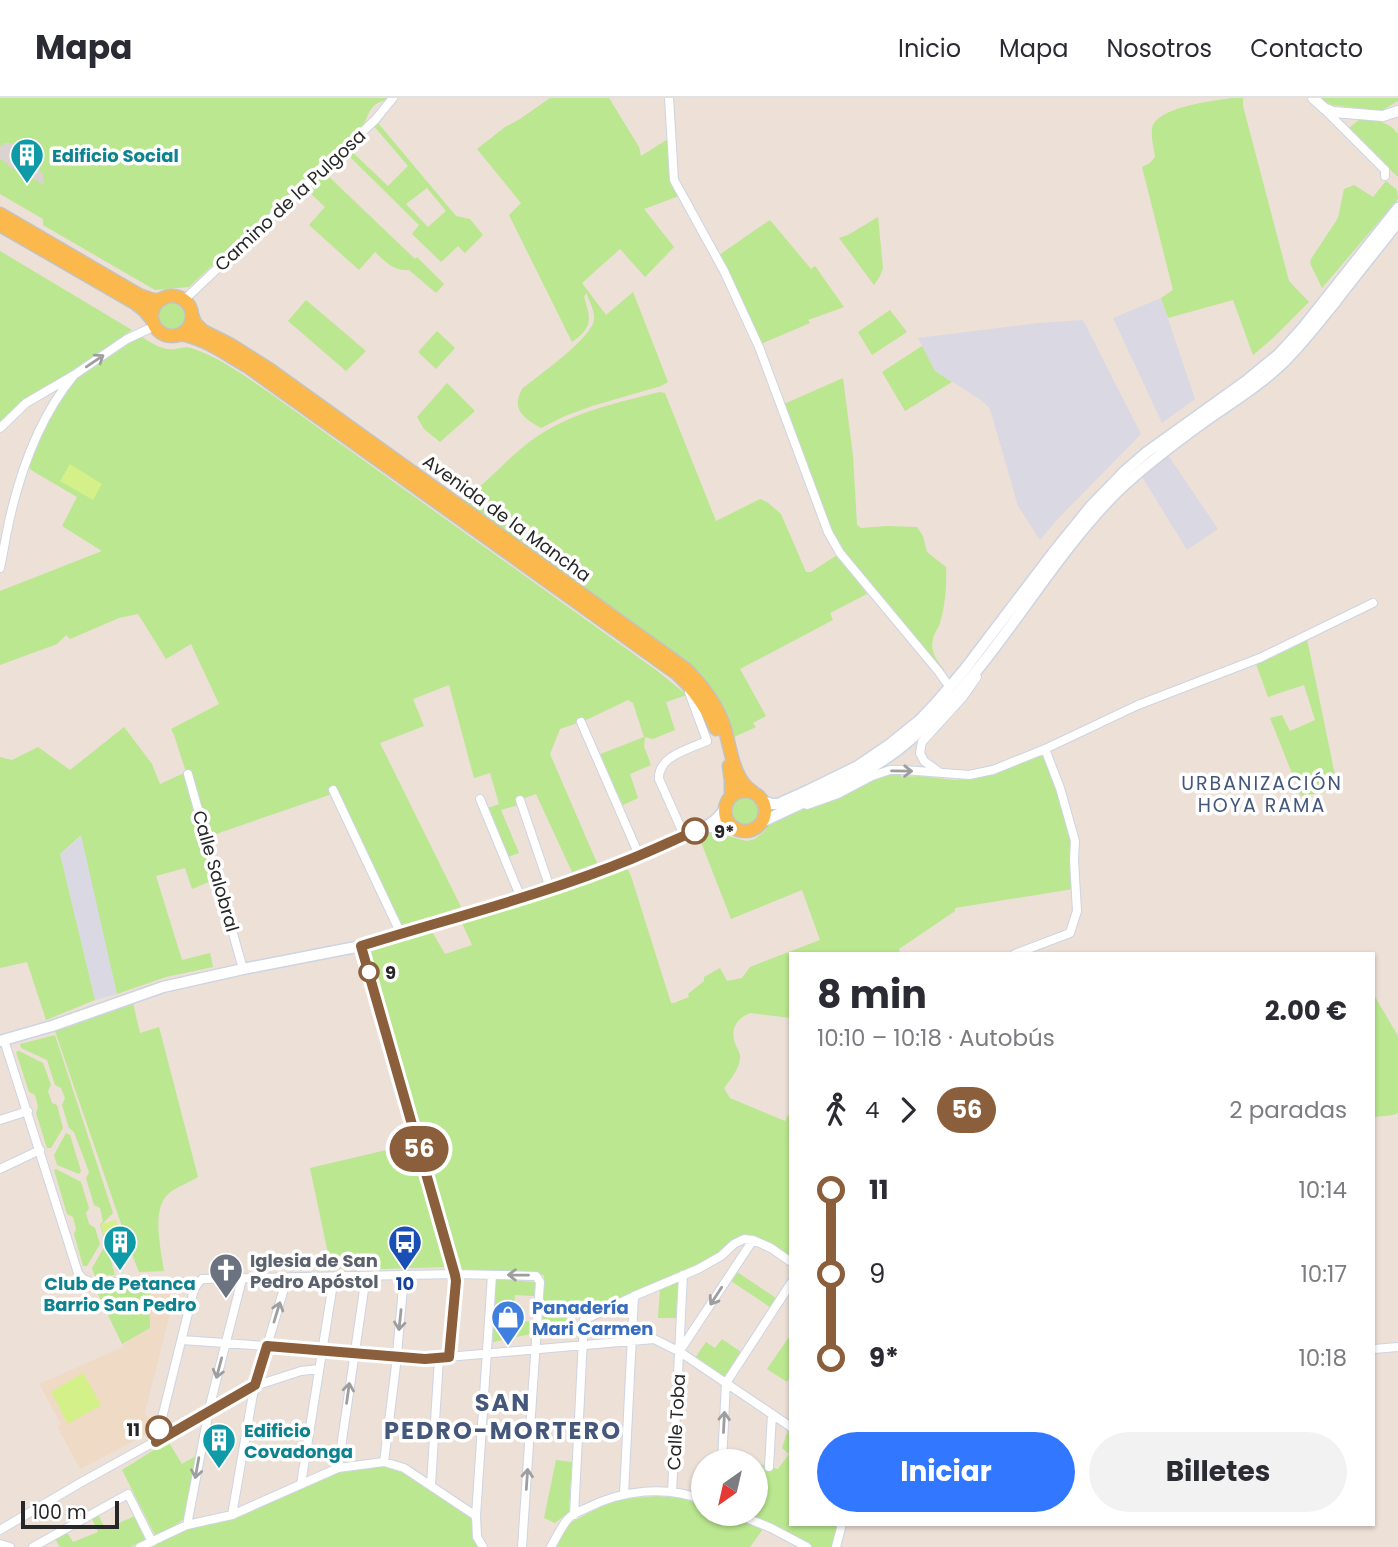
<!DOCTYPE html>
<html lang="es">
<meta charset="utf-8">
<style>
:root{--surface:#fff;--page:#f2f2f3;--text:#2b2b33;--muted:#7c7c81;--line:#e1e1e2;--accent:#3177ff}
body{margin:0;font-family:Poppins,sans-serif;background:var(--page);color:var(--text);height:100vh;display:flex;flex-direction:column;font-size:26px;white-space:nowrap}
*{box-sizing:border-box;margin:0}
p{font-size:23px;color:var(--muted)}
.icon{flex:none;width:38px;height:38px;fill:none;stroke:currentColor;stroke-width:2;stroke-linecap:round;stroke-linejoin:round}
.map{position:relative;flex:1;overflow:hidden}
.drawer{position:absolute;left:789px;top:854px;width:586px;height:574px;display:flex;flex-direction:column;background:var(--surface);border-radius:0px;box-shadow:0 2px 5px #0004}
.drawer>*{flex:none}
.badge{padding:0 14px;border-radius:23px;font-size:24px;line-height:46px}
.needle{width:46px;rotate:214deg}
.buttons{position:absolute;left:691px;top:1351px;display:grid;gap:14px}
.buttons a{display:grid;place-items:center;width:77px;height:77px;border-radius:50%;background:var(--surface);box-shadow:0 2px 5px #0004;font-size:35px}
.scale{position:absolute;left:21px;bottom:18px;width:98px;box-sizing:border-box;padding-left:7px;border:4px solid #272727;border-top:0;font-size:19px;line-height:24px;white-space:nowrap;color:#272727;-webkit-text-stroke:5px #fff;paint-order:stroke}
.map>.badge{position:absolute;translate:-50% -50%;box-shadow:0 0 0 4px #fff}
.legs{display:flex;align-items:center;gap:10px;height:77px;padding:0 28px;font-size:23px}
.legs p{margin-inline-start:auto}
.summary{display:flex;align-items:center;justify-content:space-between;height:119px;padding:0 28px}
h1{font-size:38px;font-weight:700;line-height:52px}
.cta{display:flex;gap:14px;margin-top:auto;padding:14px 28px}
.cta a{flex:1;height:80px;border-radius:42px;background:var(--accent);color:#fff;font-size:28px;font-weight:700;line-height:80px;text-align:center}
.cta a+a{background:var(--page);color:var(--text)}
ul{padding:0 28px;list-style:none}
li{display:flex;align-items:center;gap:24px;height:84px;font-size:26px}
li i{display:grid;place-items:center;width:10px;height:100%;margin:0 9px;background:currentColor}
li i::after{content:'';width:18px;height:18px;margin:-9px;border:5px solid;border-radius:50%;background:var(--surface)}
li p{margin-inline-start:auto}
li:first-child i{background:linear-gradient(#0000 50%,currentColor 0)}
li:last-child i{background:linear-gradient(currentColor 50%,#0000 0)}
header{display:flex;align-items:center;gap:42px;box-sizing:border-box;height:98px;padding:0 35px;background:var(--surface);border-bottom:2px solid var(--line)}
header strong{font-size:33px}
nav{display:flex;gap:38px;margin-inline-start:auto;font-size:24px}
.map>svg:first-child{display:block}
.industrial{fill:#dad9e3}
.education{fill:#efdbc5}
.green{fill:#bae78f;fill-rule:evenodd}
.pitch{fill:#d4f089}
.plaza{fill:#dbd4ce}
.lines{fill:none;stroke-linecap:round;stroke-linejoin:round}
.minor-casing{stroke:#cdd4e2;stroke-width:10}
.tertiary-casing{stroke:#cdd4e2;stroke-width:12}
.secondary-casing{stroke:#cdd4e2;stroke-width:13}
.primary-casing{stroke:#c3c3c3;stroke-width:15}
.minor{stroke:#fff;stroke-width:8}
.tertiary{stroke:#fff;stroke-width:10}
.secondary{stroke:#fff;stroke-width:10}
.primary{stroke:#fbb84d;stroke-width:12}
.oneway{stroke:#9e9e9e}
.line-1-casing{stroke:#fff;stroke-width:16}
.line-1{stroke:#8b5e3c;stroke-width:10}
.stop-1-dot{fill:#fff;stroke:#8b5e3c;stroke-width:3.5}
.labels{text-anchor:middle;dominant-baseline:central;stroke-width:7;stroke-linejoin:round;paint-order:stroke}
.culture-label{font-size:18px;font-weight:bold;fill:#0d838f;stroke:#fff;text-anchor:start}
.street-label{font-size:18px;fill:#272727;stroke:#fff}
.stop-label{font-size:18px;font-weight:bold;fill:#272727;stroke:#fff;text-anchor:start}
.worship-label{font-size:18px;font-weight:bold;fill:#5b616d;stroke:#fff;text-anchor:start}
.transit-label{font-size:18px;font-weight:bold;fill:#164399;stroke:#fff}
.shop-label{font-size:18px;font-weight:bold;fill:#366cbe;stroke:#fff;text-anchor:start}
.neighbourhood-label{font-size:19px;letter-spacing:2px;fill:#45577b;stroke:#fff}
.district-label{font-size:24px;font-weight:bold;letter-spacing:2px;fill:#45577b;stroke:#fff}
</style>
<header>
<strong>Mapa</strong>
<nav><a>Inicio</a><a>Mapa</a><a>Nosotros</a><a>Contacto</a></nav>
</header>
<div class="map">
<svg width="1398" height="1449" viewBox="0 0 1398 1449">
<rect width="100%" height="100%" fill="#ece0d7"/>
<path class="industrial" d="M1161 200 1195 301 1162 325 1113 220Z
M1083 222 1141 336 1055 424 1040 442 1018 408 990 311 981 302 935 273 918 240 1039 225Z
M1166 354 1218 431 1187 452 1139 374Z
M82 737 117 896 95 902 60 756Z"/>
<path class="education" d="M149 1193H176L145 1314 151 1325 149 1335 80 1371 57 1328 61 1326 39 1286 123 1249 122 1246 150 1230Z"/>
<path class="green" d="M0 0H389C386 2 382 3 378 5 369 9 367 20 363 29L189 189 155 192 43 127V121L0 96Z
M550 0H609L639 49 641 58 668 41 679 98 644 111 674 149 645 179 620 151 582 185 606 217 633 194 668 284 661 288 592 308 565 318 541 330C523 320 511 311 522 291 539 277 591 241 594 222 595 213 589 202 586 195L584 199C591 221 593 229 572 244L509 117 521 105 477 51 505 29 520 21Z
M1232 0H1243V8L1289 183 1309 204 1272 241 1253 257 1233 202 1168 220 1161 200 1173 192 1142 69 1150 65 1155 59C1154 51 1151 40 1152 31 1155 9 1213 3 1232 0Z
M1319 0H1398V3L1381 13 1332 7Z
M1360 21C1374 21 1390 24 1398 36V79L1350 34 1349 30Z
M378 25 456 118 470 121 483 137 465 155 458 148 441 164 412 136 419 127 345 54 348 50 388 88 408 68 373 27ZM427 90 446 113 428 129 406 106Z
M324 74 415 161 417 159 444 186 436 195 409 172C393 173 386 164 375 154L359 172 309 127 325 109 306 91Z
M1386 83 1397 92 1398 101 1322 190 1310 165 1311 161 1338 120 1344 91 1354 87 1373 99Z
M878 119 883 170 880 178 874 187 839 140 848 137Z
M770 122 811 171 815 168 844 209 808 222 810 225 761 246 719 157Z
M0 153 132 232 0 325Z
M306 202 366 253 346 273 288 223Z
M156 218a16 16 0 1 1 32 0a16 16 0 1 1-32 0Z
M890 212 907 234 872 257 858 234Z
M437 233 455 250 436 271 418 254Z
M139 237C150 244 162 253 175 251 182 250 185 248 191 250 220 259 249 281 274 298L656 572 687 597 666 604 675 632 653 641 645 639 644 648 651 667 630 676 638 700 623 707 598 657 644 639 633 605 628 602 586 622 560 631 550 656 597 765 572 774 536 696 519 702 518 707 501 712 519 755 508 759 488 710 499 706 490 675 474 680 449 587 413 601 424 628 380 645 461 809 400 829 335 695 210 738 189 674 216 781 192 791 185 770 156 778 182 862 210 855 213 869 166 879 117 896 81 737 60 756 95 902 46 922 27 864 0 870V659L12 662 38 649 70 672 124 629 152 666 160 686 186 674 174 637 171 631 219 606 191 546 166 561 138 516 119 520 70 541 66 537 57 546 0 567V493L102 453 62 428 77 399 31 372 27 365 39 334 73 283 96 264Z
M922 248 935 273 952 284 905 313 882 274Z
M843 280 853 358 857 427 861 430 887 428 917 429 923 438 927 454 946 469C947 487 945 508 940 525 938 531 934 535 933 541 930 553 936 562 944 571L942 573 883 505 831 438 784 306Z
M447 285 475 313 440 344 424 331 417 319Z
M660 294 665 295 716 423 760 401 767 404 781 416 806 474H811L837 457 867 496 830 515 833 522 740 571 766 618 753 625 756 629 734 639 730 629 461 402C487 386 507 360 532 342 569 315 616 305 660 294Z
M1307 541 1338 692 1301 698 1270 620 1282 617 1290 633 1315 622 1304 587 1268 599 1256 566Z
M1043 658 1047 661 1067 725 1073 750 1070 752 1073 791 955 810V813L899 851 900 856H791V920L750 915C737 920 730 931 735 945 737 951 741 955 740 961 739 971 730 982 724 990L730 1000 785 1023 791 1012V1162L745 1140 715 1159 585 1220 579 1219 568 1212 566 1231 560 1232 559 1229 541 1234 544 1177 458 1172 368 863V853L370 850 431 832 445 856 472 847 462 825 627 770 631 778 671 905H674L689 899 688 896 704 883V879L720 870 727 883 742 880 750 869 820 842 802 792 731 821 699 739 708 734 722 733 731 739 747 743 755 741 765 733 768 727 788 717 832 701 871 681 899 673 902 679 919 678 955 682 971 680 1024 662Z
M729 713a16 16 0 1 1 32 0a16 16 0 1 1-32 0Z
M1374 897 1398 938V1015L1393 1017 1374 1019Z
M133 905 140 935 159 929 198 1079C190 1084 174 1090 168 1096 151 1113 161 1151 164 1173L139 1174 129 1149 55 933Z
M55 937 113 1115 101 1127 115 1177 95 1178 92 1170 106 1146 100 1127 103 1123 100 1110 94 1107 86 1080 89 1074 74 1034 69 1030 62 1007 65 1000 61 990 55 987 47 962 21 950 20 946Z
M19 953 43 965 51 987 48 993 52 1005 57 1007 63 1030 51 1050H47L36 1015 38 1009 35 997 29 994 16 954Z
M66 1035 70 1037 81 1073 79 1076 57 1067 54 1057Z
M412 1046 447 1169 383 1171 331 1170 310 1070Z
M56 1071 81 1084 89 1110 86 1115 89 1126 95 1130 100 1146 87 1168H83L74 1136 76 1131 73 1119 67 1116 54 1072Z
M737 1174 776 1200 770 1209 731 1183Z
M496 1181 535 1184 534 1198 515 1197 513 1222 532 1224 531 1236 493 1244Z
M677 1184H678L676 1220H658L660 1189Z
M149 1189 150 1230 122 1246 95 1190Z
M791 1236V1277L787 1284 767 1271Z
M722 1241 741 1254 724 1279 695 1260 706 1244 715 1250Z
M788 1332 791 1334V1426H839L832 1449H813L743 1416H756V1365L778 1371 789 1356 782 1350Z
M168 1343 182 1366 196 1358 184 1421 171 1430 155 1437 122 1372Z
M556 1362 572 1364 569 1414 555 1425 544 1420Z
M379 1367C406 1370 453 1404 473 1423V1435L478 1449H148L188 1430 337 1373Z
M657 1398 680 1400 703 1407 704 1416H728L763 1431 750 1449H553L568 1426 602 1408 623 1401Z
M98 1416 105 1431 135 1418 146 1439 144 1442 131 1449H60L54 1439 66 1433 73 1444 98 1434 91 1419Z"/>
<path class="pitch" d="M70 366 102 386 93 402 60 383Z
M116 1122 126 1155 111 1160 101 1126Z
M83 1275 101 1307 68 1326 51 1294Z"/>
<path class="plaza" d="M3 45H11L15 46V48L18 50 20 48 25 50 14 68 15 69 28 53 31 58 34 56 40 67 38 69 43 77 44 87 23 75 22 76 8 68V66L0 61V47H3Z"/>
<g class="lines">
<g class="minor-casing">
<path id="minor" d="M669 0 674 82 724 173 759 249 828 434 840 455 939 574 946 584
M1325 12 1385 72V78
M184 202 375 22 393 0
M0 330 26 305 74 277 127 241 155 228
M0 470C4 451 7 430 12 411 24 362 42 316 74 277
M581 624 639 757
M939 674 924 663 920 655 922 644 963 599 977 579
M188 676 243 871
M333 692 401 836
M480 701 521 800
M520 702 550 790
M807 707 838 696 872 678 890 672H904L969 677 993 672 1045 651 1138 607 1260 560 1373 505
M684 737 659 681C658 658 689 651 707 643L689 594
M361 848 455 1176 456 1183 449 1259
M1015 856 1070 835 1077 813 1074 762 1075 743 1060 690 1045 651
M4 942 78 1175 83 1181 91 1184H199L202 1181 455 1176 536 1178 540 1184 522 1449
M0 1022 28 1013
M0 1071 40 1052
M182 1242 350 1254 425 1261 654 1241 680 1254 791 1329
M681 1251 753 1142
M1374 1251 1398 1249
M156 1344 194 1191 199 1184
M722 1363 726 1285 791 1185
M384 1364 396 1267 404 1178
M769 1369 772 1316
M338 1370 366 1178
M301 1386 334 1179
M431 1387 439 1260
M672 1394 683 1177
M624 1396 634 1198
M737 1416 771 1430 807 1449
M232 1417 253 1296 287 1180
M574 1417 584 1222 634 1198 698 1171 721 1158 734 1146 744 1141 753 1142 771 1150 791 1164
M187 1427 210 1307 242 1181
M0 1432 80 1385 255 1288 301 1273 319 1271
M0 1446 10 1449
M33 1449 128 1396 152 1444
M140 1449 187 1427 232 1417 338 1370 384 1364 404 1370 476 1418
M483 1449 477 1439 476 1418 492 1177
M551 1449C556 1440 561 1429 568 1421 572 1416 581 1413 587 1410 622 1392 666 1387 704 1402
M836 1449 842 1426"/>
</g>
<g class="tertiary-casing">
<path id="tertiary" d="M1313 0 1324 10 1333 14 1383 18 1398 13"/>
</g>
<g class="secondary-casing">
<path id="secondary" d="M763 703 772 706H778L809 692 858 668 889 647 920 622 936 605 965 571 1053 455 1091 408 1125 373 1147 354 1246 283 1279 256 1301 232 1398 110
M762 724C813 699 866 680 910 642 993 573 1041 470 1117 394 1145 367 1176 344 1208 321 1234 303 1261 286 1284 264 1303 245 1319 224 1336 203 1356 177 1377 151 1398 124
M708 729 737 731
M0 943 52 928 163 889 243 871 361 848 493 809 633 760 705 729C715 723 721 718 726 708"/>
</g>
<g class="primary-casing">
<path id="primary" d="M0 116 139 197 153 202H161
M0 127 135 205 144 212 153 223
M152 218a20 20 0 1 1 40 0a20 20 0 1 1-40 0Z
M192 217 195 225 203 233 231 247 269 271 686 571C702 587 715 604 723 625 731 647 731 680 753 694
M181 236C204 240 226 256 247 268L676 575C694 591 706 609 716 631
M729 668 731 682V699
M725 713a20 20 0 1 1 40 0a20 20 0 1 1-40 0Z"/>
</g>
<use href="#minor" class="minor"/>
<use href="#tertiary" class="tertiary"/>
<use href="#secondary" class="secondary"/>
<use href="#primary" class="primary"/>
</g>
<defs><path id="oneway-shaft" d="M-6 0H5M1.5-3L5.5 0L1.5 3" fill="none" stroke-width="1.6" stroke-linecap="round" stroke-linejoin="round" transform="scale(1.75)"/></defs>
<g class="oneway">
<use href="#oneway-shaft" transform="translate(95 263) rotate(-34)"/>
<use href="#oneway-shaft" transform="translate(902 673) rotate(1)"/>
<use href="#oneway-shaft" transform="translate(518 1177) rotate(-179)"/>
<use href="#oneway-shaft" transform="translate(716 1198) rotate(123)"/>
<use href="#oneway-shaft" transform="translate(277 1214) rotate(-73)"/>
<use href="#oneway-shaft" transform="translate(400 1222) rotate(96)"/>
<use href="#oneway-shaft" transform="translate(219 1270) rotate(105)"/>
<use href="#oneway-shaft" transform="translate(348 1295) rotate(-82)"/>
<use href="#oneway-shaft" transform="translate(724 1324) rotate(-87)"/>
<use href="#oneway-shaft" transform="translate(197 1370) rotate(100)"/>
<use href="#oneway-shaft" transform="translate(527 1381) rotate(-86)"/>
</g>
<g class="lines">
<g class="line-1-casing">
<path id="line-1" d="M159 1331 156 1344 255 1287 267 1248 425 1261 449 1259 456 1183 455 1177 361 848C451 820 543 797 631 761 653 752 674 742 695 733"/>
</g>
<use href="#line-1" class="line-1"/>
</g>
<defs>
<g id="building-pin" transform="scale(1.75)"><path d="M0 17L-7.5 6A9.5 9.5 0 1 1 7.5 6Z" fill="#0f9aa8" stroke="#fff"/><path d="M-4-6H4V6H1V3H-1V6H-4ZM-2.5-4.3h1.7v1.8h-1.7ZM.8-4.3h1.7v1.8H.8ZM-2.5-1h1.7V.8h-1.7ZM.8-1h1.7V.8H.8Z" fill="#fff"/></g>
<g id="bus-pin" transform="scale(1.75)"><path d="M0 17L-7.5 6A9.5 9.5 0 1 1 7.5 6Z" fill="#1a4fb4" stroke="#fff"/><path d="M-5-6H5V4H4V6H2V4H-2V6H-4V4H-5ZM-3.5-4V0h7V-4ZM-3.5 1.2v1.5H-2V1.2ZM2 1.2v1.5H3.5V1.2Z" fill="#fff"/></g>
<g id="church-pin" transform="scale(1.75)"><path d="M0 17L-7.5 6A9.5 9.5 0 1 1 7.5 6Z" fill="#6b7280" stroke="#fff"/><path d="M-1.2-6h2.4v3.5h3.3v2.4h-3.3V6h-2.4V-.1h-3.3v-2.4h3.3Z" fill="#fff"/></g>
<g id="shop-pin" transform="scale(1.75)"><path d="M0 17L-7.5 6A9.5 9.5 0 1 1 7.5 6Z" fill="#3f7fe0" stroke="#fff"/><path d="M-5-2.5h2.3a2.7 3.5 0 0 1 5.4 0H5L5.5 6h-11ZM-1.5-2.5h3a1.5 2.3 0 0 0-3 0Z" fill="#fff"/></g>
</defs>
<g fill-rule="evenodd">
<use href="#building-pin" x="27" y="57"/>
<use href="#building-pin" x="120" y="1144"/>
<use href="#bus-pin" x="405" y="1144"/>
<use href="#church-pin" x="226" y="1172"/>
<use href="#shop-pin" x="508" y="1219"/>
<use href="#building-pin" x="219" y="1342"/>
</g>
<g class="stop-1-dot">
<circle cx="695" cy="733" r="12"/>
<circle cx="369" cy="874" r="9"/>
<circle cx="159" cy="1331" r="12"/>
</g>
<g class="labels">
<g class="culture-label">
<text x="52" y="57">Edificio Social</text>
<text x="120" y="1185" text-anchor="middle">Club de Petanca<tspan x="120" dy="21">Barrio San Pedro</tspan></text>
<text x="244" y="1332">Edificio<tspan x="244" dy="21">Covadonga</tspan></text>
</g>
<g class="street-label">
<text transform="translate(290 102) rotate(-43)">Camino de la Pulgosa</text>
<text transform="translate(507 420) rotate(36)">Avenida de la Mancha</text>
<text transform="translate(216 773) rotate(74)">Calle Salobral</text>
<text transform="translate(676 1324) rotate(-87)">Calle Toba</text>
</g>
<g class="stop-label">
<text x="714" y="733">9*</text>
<text x="385" y="874">9</text>
<text x="140" y="1331" text-anchor="end">11</text>
</g>
<g class="worship-label">
<text x="250" y="1162">Iglesia de San<tspan x="250" dy="21">Pedro Apóstol</tspan></text>
</g>
<g class="transit-label">
<text x="405" y="1185">10</text>
</g>
<g class="shop-label">
<text x="532" y="1209">Panadería<tspan x="532" dy="21">Mari Carmen</tspan></text>
</g>
<g class="neighbourhood-label">
<text x="1262" y="685">URBANIZACIÓN<tspan x="1262" dy="22">HOYA RAMA</tspan></text>
</g>
<g class="district-label">
<text x="503" y="1304">SAN<tspan x="503" dy="28">PEDRO-MORTERO</tspan></text>
</g>
</g>
</svg>
<div class="buttons">
<a><svg class="needle" viewBox="-14 -14 28 28"><path d="M0-13l5 13h-10z" fill="#e53935"/><path d="M0 13l5-13h-10z" fill="#7c7c81"/></svg></a>
</div>
<div class="scale">100 m</div>
<b class="badge" style="left:419px;top:1051px;background:#8b5e3c;color:#fff">56</b>
<section class="drawer">
<div class="summary"><div><h1>8 min</h1><p>10:10 – 10:18 · Autobús</p></div><b>2.00 €</b></div>
<div class="legs"><svg class="icon" aria-label="walk" viewBox="0 0 24 24"><circle cx="13" cy="4" r="2"/><path d="M13 8l-2 6 4 7M11 14l-3 7M7 12l3-4h3l4 4"/></svg>4<svg class="icon" aria-label="forward" viewBox="0 0 24 24"><path d="M9 5l7 7-7 7"/></svg><b class="badge" style="background:#8b5e3c;color:#fff">56</b><p>2 paradas</p></div>
<ul>
<li><i style="color:#8b5e3c"></i><b>11</b><p>10:14</p></li>
<li><i style="color:#8b5e3c"></i><span>9</span><p>10:17</p></li>
<li><i style="color:#8b5e3c"></i><b>9*</b><p>10:18</p></li>
</ul>
<div class="cta"><a>Iniciar</a><a>Billetes</a></div>
</section>
</div>
